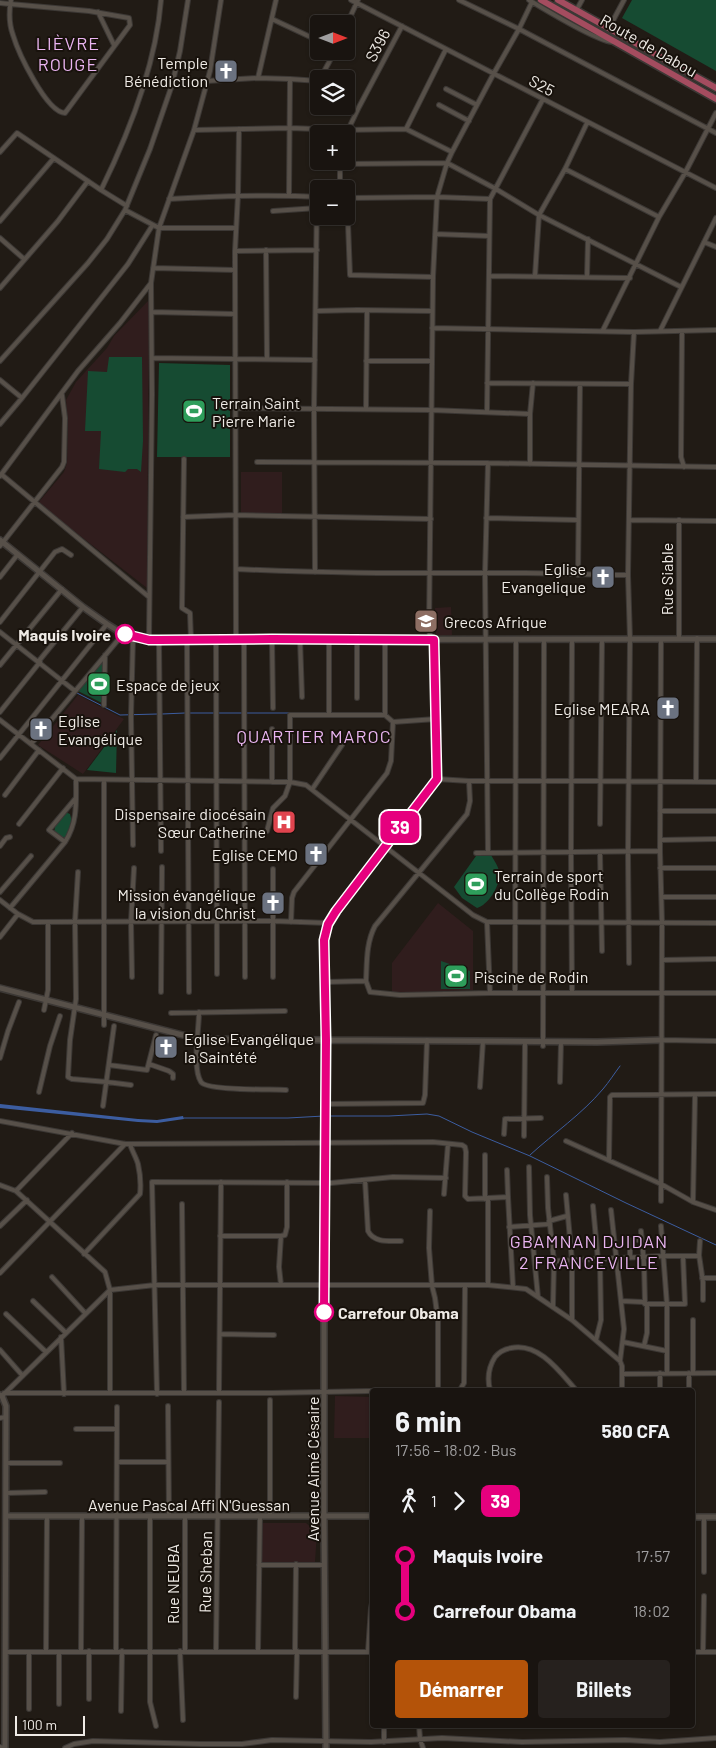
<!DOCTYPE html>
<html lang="fr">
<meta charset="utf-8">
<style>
:root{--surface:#191410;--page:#26211e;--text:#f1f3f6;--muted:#9f9e9f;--line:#373330;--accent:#b45309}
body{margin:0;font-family:Barlow,sans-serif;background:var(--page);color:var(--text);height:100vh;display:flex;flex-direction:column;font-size:19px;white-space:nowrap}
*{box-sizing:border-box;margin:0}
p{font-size:16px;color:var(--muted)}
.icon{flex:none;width:28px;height:28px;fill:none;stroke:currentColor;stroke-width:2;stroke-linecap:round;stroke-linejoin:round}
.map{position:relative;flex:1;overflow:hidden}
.sheet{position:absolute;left:370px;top:1388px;width:325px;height:340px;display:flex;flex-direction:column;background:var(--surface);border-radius:5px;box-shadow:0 1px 4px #0004,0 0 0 1px var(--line)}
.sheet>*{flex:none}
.badge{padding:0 10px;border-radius:8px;font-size:18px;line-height:32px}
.needle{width:32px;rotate:90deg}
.controls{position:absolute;left:310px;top:15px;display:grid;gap:10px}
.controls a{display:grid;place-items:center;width:45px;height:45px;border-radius:5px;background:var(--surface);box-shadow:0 1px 4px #0004,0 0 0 1px var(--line);font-size:25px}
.scale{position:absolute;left:15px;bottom:12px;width:70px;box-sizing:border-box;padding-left:5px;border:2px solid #efebe6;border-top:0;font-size:14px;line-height:18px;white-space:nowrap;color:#efebe6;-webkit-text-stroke:4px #18120c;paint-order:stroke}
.map>.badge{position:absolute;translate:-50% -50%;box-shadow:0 0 0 2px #fff}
.legs{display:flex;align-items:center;gap:8px;height:55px;padding:0 25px;font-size:16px}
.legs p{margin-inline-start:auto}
.headline{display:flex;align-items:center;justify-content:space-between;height:85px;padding:0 25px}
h1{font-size:28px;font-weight:700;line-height:38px}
.primary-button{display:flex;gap:10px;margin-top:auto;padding:10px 25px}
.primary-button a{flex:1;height:58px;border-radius:5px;background:var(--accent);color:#fff;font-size:20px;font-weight:700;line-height:58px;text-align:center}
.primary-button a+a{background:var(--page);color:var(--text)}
ul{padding:0 25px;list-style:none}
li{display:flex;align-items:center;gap:18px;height:55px;font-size:19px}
li i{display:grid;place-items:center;width:8px;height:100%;margin:0 6px;background:currentColor}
li i::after{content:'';width:12px;height:12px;margin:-6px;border:4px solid;border-radius:50%;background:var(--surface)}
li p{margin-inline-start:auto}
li:first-child i{background:linear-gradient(#0000 50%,currentColor 0)}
li:last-child i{background:linear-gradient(currentColor 50%,#0000 0)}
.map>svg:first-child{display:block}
.education{fill:#301d1d}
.green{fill:#164b32}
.water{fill:#3c5da0}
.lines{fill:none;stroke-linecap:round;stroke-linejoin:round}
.stream{stroke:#3c5da0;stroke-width:1}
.minor-casing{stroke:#3c3835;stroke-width:6}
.tertiary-casing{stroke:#3c3835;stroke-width:8}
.primary-casing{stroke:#3c3835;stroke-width:9}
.minor{stroke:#575049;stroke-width:4}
.tertiary{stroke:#575049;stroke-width:5}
.primary{stroke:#a44c5f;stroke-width:6}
.line-1-casing{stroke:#fff;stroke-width:11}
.line-1{stroke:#e6007e;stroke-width:8}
.stop-1-dot{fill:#fff;stroke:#e6007e;stroke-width:2.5}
.labels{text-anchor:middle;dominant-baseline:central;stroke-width:4;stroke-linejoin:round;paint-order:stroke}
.street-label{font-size:16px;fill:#efebe6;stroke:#18120c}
.poi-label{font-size:16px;fill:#efebe6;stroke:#18120c;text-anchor:start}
.stop-label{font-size:16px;font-weight:bold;fill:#efebe6;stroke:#18120c;text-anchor:end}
.neighbourhood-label{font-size:18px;letter-spacing:1px;fill:#eab5f2;stroke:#18120c}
</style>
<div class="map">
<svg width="716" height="1748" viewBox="0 0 716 1748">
<rect width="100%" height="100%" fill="#211b15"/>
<path class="education" d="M149 300 147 588 38 503 64 472 67 463 68 425 66 400 76 382 107 348 114 336Z
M241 472H282V513H241Z
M451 607 452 635 436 636 435 608Z
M78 695 124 719 83 774 38 745Z
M438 903 473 931V990L392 993V963Z
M335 1396 372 1397V1438H334Z
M262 1523H306L317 1532 315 1562H262Z"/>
<path class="green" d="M632 0H716V71L622 18Z
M109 357H142L143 441 141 472 137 469H128L125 472 99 469 101 431H85L88 371 107 372Z
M159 363 230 365V457H157Z
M102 661V703L78 691Z
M117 730 116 773 87 770Z
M65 812 70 814 73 826 68 837H62L54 833 56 821Z
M491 855C494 860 498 866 499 871 502 883 489 905 477 908L462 898 454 887 476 856Z
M441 961 470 971V989H441Z"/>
<path class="water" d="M0 1104 138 1119 157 1120 183 1116 184 1119 157 1123 138 1122 0 1108Z"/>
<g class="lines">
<path class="stream" d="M77 693 120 715 158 714
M189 713H308
M162 714 185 713
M328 1116H389L427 1114 439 1116 472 1132 530 1156 626 1203 716 1245
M184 1118H288L324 1116
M530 1155C554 1133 582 1114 603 1089 609 1082 614 1074 620 1066"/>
<g class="minor-casing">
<path id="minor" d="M351 0 716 188
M459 0 519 29 716 133
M529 0C544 9 598 42 613 42
M0 3 10 4 89 11 129 18 130 25 65 113C46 112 18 52 13 35 9 24 9 11 11 0
M576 11 582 0
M98 12 114 45
M272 19 319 41
M346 26 358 0
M609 28 624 0
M258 78 276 0
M320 79 335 51
M207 81 258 78 290 79
M446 89 477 105
M439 105 469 121
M406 129 446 49
M194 130 290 128 343 130 406 129 452 152
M348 130 359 107 402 26
M0 152 17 133 101 190 127 206
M340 164 447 163 496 189 539 215 681 287
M565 169 659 217
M340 189V163
M101 190C129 133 156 64 161 0
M289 195 290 79 319 81
M346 198 437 197 490 199
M347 198 350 275 433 277
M169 199C219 196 269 194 319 197
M125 210 159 228H236
M273 211 317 208
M0 221 54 158
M435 234 489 236
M0 238 24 259
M704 242 716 247
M266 250 267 359
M235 251 317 250
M153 268 235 270
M489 276 630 278
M535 276 539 215 565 169 587 123
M587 277 588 239
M0 288 58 221 88 181
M316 311 357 310 432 311
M152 312 235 314
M432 328 634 332 716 330
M603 330 659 217 685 173 716 113
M660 331 716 218
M682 331 681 457 684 467
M152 358 315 360
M0 361 88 263 107 239 125 210 150 149 172 85 180 51 188 0
M366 361H431
M0 380 22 398 0 424
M487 383 631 384
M22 398 128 264 152 226
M236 408 431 410 530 414
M366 409 367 311
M487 411 490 199 543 99
M184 459 182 608 190 613 191 640
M257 462 488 463 716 467
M488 463 485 574 488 853
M530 464V414L533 383
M1 474 149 597
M0 476 78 371 120 323 151 283
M183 517 235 515 431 519
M486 518 578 520
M629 520 716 521
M679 520V638
M0 546 62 467 64 462 65 418 62 395
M236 569C332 574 429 573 525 573 559 573 593 575 628 575
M315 572 314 410 317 197
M578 575 580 384
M0 577 18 554
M0 622 55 552 62 549 71 555
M0 632 75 691
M133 637 131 716 133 845
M236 639 235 251 238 195 239 129
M244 639 245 977
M272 639 273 708
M300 639 302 697
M329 639V715
M149 640 152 394 151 283 159 228 194 130 210 71 221 0
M159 640 161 851
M187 640 189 992
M216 640 217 974
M385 640V715
M434 640 430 635 429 629 433 277 437 197 447 163 452 152 494 73 519 29 532 2
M572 640 571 853 572 993
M38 662 83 607
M0 665 62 589
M357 698V640
M104 705 105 655
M0 712 40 662
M0 720 76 779 290 782 306 785 473 915 487 922 716 923
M393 722 436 719
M31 744 123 634
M0 758 107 624
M437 779 469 781H600L716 782
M272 782V729
M696 782 697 638
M313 788 342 745
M5 795 39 750
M75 799 49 830 65 842C78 822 76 802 76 779
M660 811H716
M19 824 63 768
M600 824 602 639
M267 831 273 808 285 796 290 782V715H385L393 722 391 761 387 773 294 892 292 898 291 922
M660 840 716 839
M0 846 6 838 10 837
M476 853 660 851
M600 853 602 951
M660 868H716
M78 872 75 922 76 999 70 1040 68 1077 72 1079 107 1082 131 1085
M0 892 31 856
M662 897H716
M0 900 18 914 33 922 273 921 328 923
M10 908 65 842
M487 922 490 993
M0 937 18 914
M662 960 716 959
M629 963 628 852 630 639 628 575 631 384 634 332
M132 977 131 922 134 868
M273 977V869
M366 981 370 992 400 995 490 993H716
M325 982 366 981C367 962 366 943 375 926L467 814 470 801 469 781
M161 992 162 867
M515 993 516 640
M44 1010 48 990V922
M199 1012C199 1030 192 1068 201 1082 207 1091 273 1089 286 1090
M171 1013 285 1011
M104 1025V780
M662 1040 716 1041
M543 1046 544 640
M0 1058 8 1031 19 1002
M149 1064 169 1071 173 1074V1078
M109 1065 147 1070 156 1035
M560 1082 561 1042
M480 1087 483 1041
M39 1092 50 1046 60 1016
M325 1104 423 1103 425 1095 427 1040
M103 1106 114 1026
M0 1121 125 1144 433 1142 462 1145 465 1147 466 1152 465 1196 468 1199 508 1197 513 1287
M504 1134 505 1119 541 1118
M524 1136 525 1042
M566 1141 661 1184 693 1202 716 1210
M609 1160 610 1097 612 1095 716 1094
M529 1167 530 1215 538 1297
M507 1170 508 1197
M547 1177 548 1208 554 1261 553 1306
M365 1180 368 1231C374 1243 389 1241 401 1241
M0 1185 16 1191 105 1272 110 1290V1393
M16 1191 72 1133
M444 1194 448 1144
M566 1195 572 1261V1320
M488 1198V1285
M485 1199V1155
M661 1201 662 923 660 851 661 639
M693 1202 695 1095
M182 1204 184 1393
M593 1206 598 1260
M611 1210 624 1329 620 1361
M430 1211 429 1248 432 1286 435 1298 438 1321V1390
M549 1221 567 1216
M0 1226 27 1200
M661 1226 667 1305V1373
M509 1227 550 1224
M641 1231 644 1263 645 1304
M220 1236H281
M84 1254 140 1194C141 1185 140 1173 138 1164 136 1157 132 1151 130 1144
M699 1255 703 1282V1300
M630 1257V1240H641
M554 1261 663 1256H699L700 1241
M0 1273 125 1144
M52 1277 85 1313
M702 1278H716
M281 1285 279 1267 281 1236 285 1235 287 1227V1182
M33 1301 65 1332
M621 1301 643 1302 645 1304H685L683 1256
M6 1314 46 1352
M693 1320V1373
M220 1334 274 1335
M61 1337 64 1394
M596 1340 601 1320 600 1260
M623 1342 667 1351
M644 1346 647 1333V1304
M0 1350 22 1375
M660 1373V1390
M689 1373V1390
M622 1374 716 1373
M443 1390H460L464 1383 465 1286
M490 1390C487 1378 488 1368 495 1357 499 1352 505 1349 511 1348 539 1342 560 1372 576 1390
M219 1392 221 1182
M4 1393H271L372 1391
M157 1394 152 1182 331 1183 393 1177 446 1178
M2 1396 110 1290 155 1285H488L526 1289 572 1320 620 1361 622 1366V1390
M270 1400V1516
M168 1406 169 1516
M0 1418 6 1417
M76 1429H117
M117 1462H168
M6 1463H60
M6 1493 45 1492
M150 1516V1702L156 1726
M185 1516V1651
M704 1517V1572
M259 1565H324
M81 1651 82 1516
M89 1651V1699
M116 1651 117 1407
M180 1651 183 1720
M216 1651 219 1402
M258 1651 260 1516
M295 1651 296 1564
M5 1652H372
M29 1652V1709
M46 1652 47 1516
M59 1652V1704
M368 1652 371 1608 372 1603
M692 1652H716
M703 1652 704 1596
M296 1697 297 1651
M121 1711 122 1651
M384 1725V1742
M419 1725 420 1739 423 1748
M0 1747 5 1748
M65 1748 74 1744 93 1741 201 1744H242L272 1740 371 1742 442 1738 522 1742 625 1740 660 1742 716 1738"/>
</g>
<g class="tertiary-casing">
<path id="tertiary" d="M0 540 83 607 107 624 123 634 149 640 716 639
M0 988 198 1039 597 1042 662 1040
M0 1395 2 1396 6 1406 5 1748
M6 1516H372
M692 1517H716
M326 1748 324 1517V1286L326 1040 324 951V940L328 923 336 911 437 779 434 640"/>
</g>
<g class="primary-casing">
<path id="primary" d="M541 0 716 99
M558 0 716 88"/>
</g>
<use href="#minor" class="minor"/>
<use href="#tertiary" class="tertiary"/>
<use href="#primary" class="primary"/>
</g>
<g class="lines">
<g class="line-1-casing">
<path id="line-1" d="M125 634 149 640H159L272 639 434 640 437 779 336 911 328 924 324 940 326 1040 324 1312"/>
</g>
<use href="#line-1" class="line-1"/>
</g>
<defs>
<g id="church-square" transform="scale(1.25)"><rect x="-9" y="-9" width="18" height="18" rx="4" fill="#6b7280" stroke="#18120c"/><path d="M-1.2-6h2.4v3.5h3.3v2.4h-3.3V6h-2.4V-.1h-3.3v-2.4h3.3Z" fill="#fff"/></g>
<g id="stadium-square" transform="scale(1.25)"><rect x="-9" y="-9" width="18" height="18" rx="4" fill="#2e9e5b" stroke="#18120c"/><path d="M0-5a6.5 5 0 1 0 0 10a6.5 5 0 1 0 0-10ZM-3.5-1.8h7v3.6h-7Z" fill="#fff"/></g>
<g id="university-square" transform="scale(1.25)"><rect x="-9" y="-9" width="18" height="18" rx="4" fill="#8d6e63" stroke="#18120c"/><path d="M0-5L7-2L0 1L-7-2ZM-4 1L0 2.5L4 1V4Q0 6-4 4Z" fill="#fff"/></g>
<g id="hospital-square" transform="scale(1.25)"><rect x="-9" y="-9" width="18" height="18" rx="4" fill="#e0444e" stroke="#18120c"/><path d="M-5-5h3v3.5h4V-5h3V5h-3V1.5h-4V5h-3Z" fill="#fff"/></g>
</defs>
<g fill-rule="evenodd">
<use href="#church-square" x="226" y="71"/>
<use href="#stadium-square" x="194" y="411"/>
<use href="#church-square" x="603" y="577"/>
<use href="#university-square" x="426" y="621"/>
<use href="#stadium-square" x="99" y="684"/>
<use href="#church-square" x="668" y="708"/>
<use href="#church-square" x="41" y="729"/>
<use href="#hospital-square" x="284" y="822"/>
<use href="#church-square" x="316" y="854"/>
<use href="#stadium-square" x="476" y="884"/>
<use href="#church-square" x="273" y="903"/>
<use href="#stadium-square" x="456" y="976"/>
<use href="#church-square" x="166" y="1047"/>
</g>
<g class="stop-1-dot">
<circle cx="125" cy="634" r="9"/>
<circle cx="324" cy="1312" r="9"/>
</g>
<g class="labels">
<g class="street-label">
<text transform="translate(377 45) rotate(-62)">S396</text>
<text transform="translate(649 45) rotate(30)">Route de Dabou</text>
<text transform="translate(542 85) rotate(28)">S25</text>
<text transform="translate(666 579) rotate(-90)">Rue Siable</text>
<text transform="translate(312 1469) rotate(-90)">Avenue Aimé Césaire</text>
<text x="189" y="1504">Avenue Pascal Affi N'Guessan</text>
<text transform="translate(205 1572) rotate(-89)">Rue Sheban</text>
<text transform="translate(172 1584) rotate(-90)">Rue NEUBA</text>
</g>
<g class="poi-label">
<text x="208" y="62" text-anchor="end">Temple<tspan x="208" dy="18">Bénédiction</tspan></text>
<text x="212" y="402">Terrain Saint<tspan x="212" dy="18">Pierre Marie</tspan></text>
<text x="586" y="568" text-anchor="end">Eglise<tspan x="586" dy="18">Evangelique</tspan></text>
<text x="444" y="621">Grecos Afrique</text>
<text x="116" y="684">Espace de jeux</text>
<text x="650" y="708" text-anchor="end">Eglise MEARA</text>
<text x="58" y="720">Eglise<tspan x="58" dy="18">Evangélique</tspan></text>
<text x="266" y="813" text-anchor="end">Dispensaire diocésain<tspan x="266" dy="18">Sœur Catherine</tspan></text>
<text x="298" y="854" text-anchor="end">Eglise CEMO</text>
<text x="494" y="875">Terrain de sport<tspan x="494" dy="18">du Collège Rodin</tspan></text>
<text x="256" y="894" text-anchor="end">Mission évangélique<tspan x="256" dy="18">la vision du Christ</tspan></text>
<text x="474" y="976">Piscine de Rodin</text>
<text x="184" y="1038">Eglise Evangélique<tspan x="184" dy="18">la Saintété</tspan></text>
</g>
<g class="stop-label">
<text x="111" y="634">Maquis Ivoire</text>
<text x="338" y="1312" text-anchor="start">Carrefour Obama</text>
</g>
<g class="neighbourhood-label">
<text x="68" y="43">LIÈVRE<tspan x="68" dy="21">ROUGE</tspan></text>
<text x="314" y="736">QUARTIER MAROC</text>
<text x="589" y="1241">GBAMNAN DJIDAN<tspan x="589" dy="21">2 FRANCEVILLE</tspan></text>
</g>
</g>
</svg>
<div class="controls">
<a><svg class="needle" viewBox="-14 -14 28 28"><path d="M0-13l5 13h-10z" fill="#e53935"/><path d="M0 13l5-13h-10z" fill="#9f9e9f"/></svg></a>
<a><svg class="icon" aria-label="layers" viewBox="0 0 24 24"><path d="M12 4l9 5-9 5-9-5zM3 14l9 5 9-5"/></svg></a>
<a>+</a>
<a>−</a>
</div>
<div class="scale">100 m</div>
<b class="badge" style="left:400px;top:827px;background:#e6007e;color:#fff">39</b>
<section class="sheet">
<div class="headline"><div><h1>6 min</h1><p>17:56 – 18:02 · Bus</p></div><b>580 CFA</b></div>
<div class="legs"><svg class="icon" aria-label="walk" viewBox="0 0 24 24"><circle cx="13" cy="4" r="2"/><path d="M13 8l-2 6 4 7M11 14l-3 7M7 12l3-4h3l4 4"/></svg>1<svg class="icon" aria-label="forward" viewBox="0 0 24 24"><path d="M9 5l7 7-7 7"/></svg><b class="badge" style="background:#e6007e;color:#fff">39</b></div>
<ul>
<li><i style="color:#e6007e"></i><b>Maquis Ivoire</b><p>17:57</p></li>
<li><i style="color:#e6007e"></i><b>Carrefour Obama</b><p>18:02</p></li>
</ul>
<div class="primary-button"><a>Démarrer</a><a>Billets</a></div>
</section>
</div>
